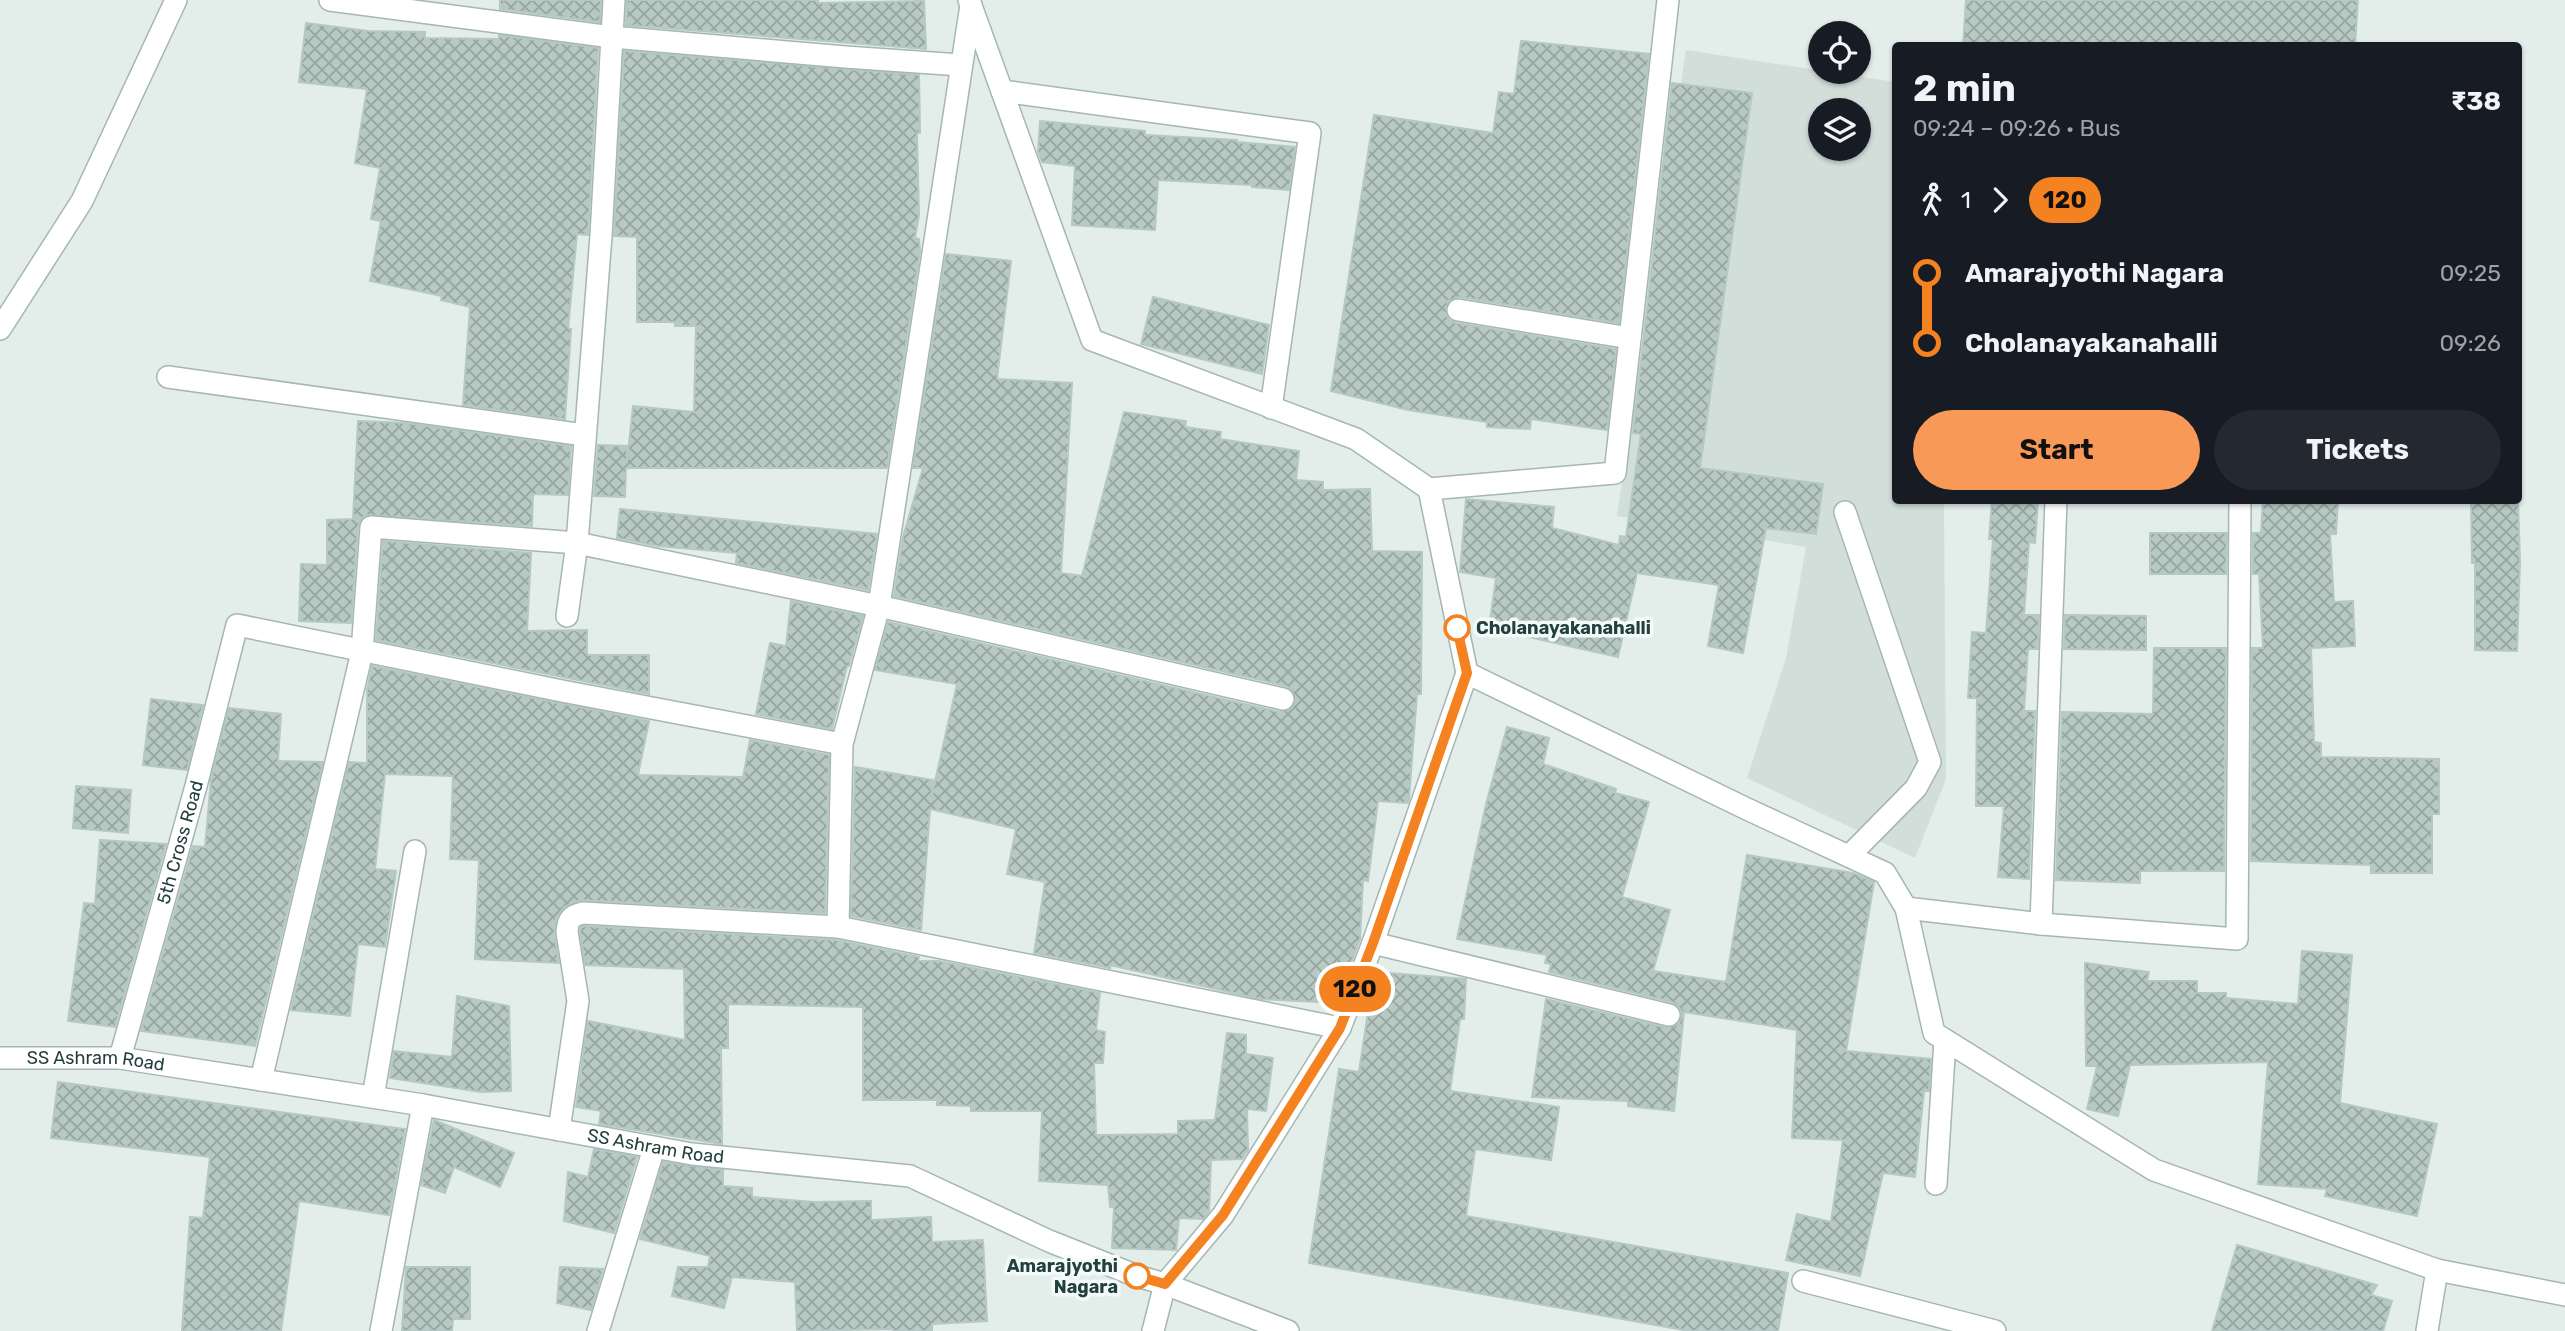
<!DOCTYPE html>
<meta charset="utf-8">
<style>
:root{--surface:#171b24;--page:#242831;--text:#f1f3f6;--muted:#9ea1a6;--accent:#f89957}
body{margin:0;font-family:Rubik,sans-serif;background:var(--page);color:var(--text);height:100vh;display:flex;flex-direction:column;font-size:26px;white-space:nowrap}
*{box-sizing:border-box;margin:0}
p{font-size:23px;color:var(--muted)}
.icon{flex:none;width:38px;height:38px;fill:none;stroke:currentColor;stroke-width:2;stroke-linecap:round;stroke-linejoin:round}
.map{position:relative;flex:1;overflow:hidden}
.side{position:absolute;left:1892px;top:42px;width:630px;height:462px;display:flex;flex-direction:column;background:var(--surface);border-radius:7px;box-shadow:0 2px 5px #0004}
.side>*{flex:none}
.badge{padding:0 14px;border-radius:23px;font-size:24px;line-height:46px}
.fabs{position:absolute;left:1808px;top:21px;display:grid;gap:14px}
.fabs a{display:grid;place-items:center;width:63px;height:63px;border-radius:50%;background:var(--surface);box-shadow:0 2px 5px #0004;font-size:35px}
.map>.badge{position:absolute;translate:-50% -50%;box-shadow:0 0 0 4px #fff}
.legs{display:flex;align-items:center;gap:10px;height:77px;padding:0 21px;font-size:23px}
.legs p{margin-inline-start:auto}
.headline{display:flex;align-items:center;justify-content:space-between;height:119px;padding:0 21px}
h1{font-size:38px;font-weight:700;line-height:52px}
.primary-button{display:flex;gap:14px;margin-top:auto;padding:14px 21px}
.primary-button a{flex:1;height:80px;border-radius:42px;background:var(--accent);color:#111;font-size:28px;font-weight:700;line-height:80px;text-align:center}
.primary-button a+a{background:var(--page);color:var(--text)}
ul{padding:0 21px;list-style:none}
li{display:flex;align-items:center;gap:24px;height:70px;font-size:26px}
li i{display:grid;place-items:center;width:10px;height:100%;margin:0 9px;background:currentColor}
li i::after{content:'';width:18px;height:18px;margin:-9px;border:5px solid;border-radius:50%;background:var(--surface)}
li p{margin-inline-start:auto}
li:first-child i{background:linear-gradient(#0000 50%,currentColor 0)}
li:last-child i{background:linear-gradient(currentColor 50%,#0000 0)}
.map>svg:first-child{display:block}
.built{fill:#d1deda;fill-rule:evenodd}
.building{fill:url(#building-cross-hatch);stroke:#b5c8c3;stroke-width:2}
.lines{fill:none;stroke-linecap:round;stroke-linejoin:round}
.service-casing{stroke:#a5b6b3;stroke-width:24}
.minor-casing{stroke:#a5b6b3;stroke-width:24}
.tertiary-casing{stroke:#a5b6b3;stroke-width:24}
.service{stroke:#fff;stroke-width:21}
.minor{stroke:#fff;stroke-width:21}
.tertiary{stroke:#fff;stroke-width:21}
.line-1-casing{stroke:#fff;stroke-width:16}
.line-1{stroke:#f58220;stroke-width:10}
.stop-1-dot{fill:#fff;stroke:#f58220;stroke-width:3.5}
.labels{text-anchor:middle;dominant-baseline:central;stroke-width:7;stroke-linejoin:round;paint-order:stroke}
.stop-label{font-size:18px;font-weight:bold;fill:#22403d;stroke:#f4faf8;text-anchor:start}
.street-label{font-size:18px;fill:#22403d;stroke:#f4faf8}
</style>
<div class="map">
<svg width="2565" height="1331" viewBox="0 0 2565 1331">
<defs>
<pattern id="building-cross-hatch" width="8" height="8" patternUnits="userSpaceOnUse" patternTransform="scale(1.75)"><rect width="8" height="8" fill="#b8c9c4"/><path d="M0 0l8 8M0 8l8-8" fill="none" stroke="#95a5a0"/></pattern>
</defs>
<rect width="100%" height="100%" fill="#e3eeeb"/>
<path class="built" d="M1686 50 1895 82V500L1944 501 1946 779 1915 858 1747 778 1786 658 1806 547 1617 516ZM1820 110H1858V149H1820Z"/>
<path class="building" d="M500 0H601L600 22 500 9Z
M627 0H818V3L924 1 926 49 626 25Z
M1966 0H2358L2355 46H1963Z
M306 23 368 31 425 32V38L499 39V35L598 48 588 235 577 234 568 328 571 329 565 419 463 405 470 307 441 300 442 296 370 281 381 221 371 219 380 168 355 163 367 89 299 82Z
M1521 41 1649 54 1619 323 1460 297 1448 301 1446 314 1449 320 1456 323 1616 349 1607 430 1531 419 1530 429 1487 427V422L1408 410 1331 391 1374 115 1493 133 1499 92 1514 94Z
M624 51 919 75 920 133H917L919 215 915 238 919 239 920 251 887 468H626L625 497 594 496 598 445 627 446V461L633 406 694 412 696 326H675V322H637V237L614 236Z
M1672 83 1752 93 1700 468 1823 484 1816 534 1766 528 1743 653 1708 646 1719 585 1637 573 1618 657 1489 628 1496 578 1460 572 1466 499 1554 507 1552 528 1619 545 1620 536 1626 537 1641 434 1633 433Z
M1040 121 1145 131V135L1237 140V142L1295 147 1289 190 1252 187V185L1158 180 1155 230 1072 225 1075 166 1042 162 1038 151Z
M946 254 1011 261 997 379 1072 383 1061 573 1082 576 1124 412 1186 421 1185 427 1221 432 1220 439 1299 451 1296 480 1323 482V490L1370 489 1372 551 1422 552 1421 694H1417L1409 799 1408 803 1378 801 1368 881 1363 880 1360 939 1336 1003 1260 999 1110 965V968L1034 953 1045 882 1007 874 1016 829 930 809 921 930 851 916 855 767 933 780 931 799 957 684 875 670 888 622 1280 712 1292 708 1296 701 1292 690 1286 686 894 596 903 537 923 468H913Z
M1153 297 1269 325 1262 374 1141 344Z
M358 421 406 423 571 446 568 495 533 494 532 526 366 515 361 519 358 526 351 623 299 621 301 564 327 565V520L353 519Z
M1992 500H2038L2035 543 2029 542 2024 615H2039L2038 649H2028L2024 711H2035L2029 879 1998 877 2004 806H1976L1977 698H1968L1972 632 1986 633 1993 539H1989Z
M2263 500H2338L2336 534H2330L2334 602 2353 601 2355 646 2311 648 2314 742 2321 743V757L2439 759V814H2432V873H2371V865L2251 861 2252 648H2263L2259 574H2253V533H2261Z
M2471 500H2518L2520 562 2517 651 2475 650V563H2472Z
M620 509 877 534 868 590 736 563 737 553 658 546 617 538Z
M2150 533H2227L2226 574H2150Z
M383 541 531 553 527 631 587 630V655H649V694L376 640Z
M791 601 863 616 849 666H847L832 729 756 714 770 643 786 646Z
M2065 615 2146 616V650L2064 649Z
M2154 648H2226L2224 871H2140V883L2056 880 2062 712 2153 714Z
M372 666 649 721 638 775 743 777 750 740 829 755 825 913 580 900 564 907 556 919 554 934 559 963 475 959 479 860 450 859 453 776 385 774 375 869 396 871 385 947 358 944 350 1016 291 1010 349 762 367 763V690Z
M151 699 203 705 187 770 143 765Z
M229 708 281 714 278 761 323 762 255 1046 141 1031 193 846 205 847 211 779Z
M1507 727 1549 738 1543 764 1616 789 1615 793 1649 802 1622 897 1670 910 1653 971 1726 982 1747 855 1853 873 1874 882 1846 1051 1931 1059 1929 1091H1924L1915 1177 1883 1173 1860 1276 1786 1260 1797 1214 1831 1222 1843 1140 1792 1138 1797 1030 1684 1012 1674 1111 1628 1106V1101L1532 1097 1546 999 1667 1028 1679 1024 1682 1012 1678 1006 1672 1002 1549 972 1551 964 1545 963 1547 955 1457 939 1486 804Z
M76 786 131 790 128 833 73 828Z
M100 840 166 844 115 1027 68 1021 84 903 95 904Z
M584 926 836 940 919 957 918 961H939L1100 993 1096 1030 1105 1032 1103 1063H1094L1096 1135 1178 1134V1121L1215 1120 1227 1033 1246 1035V1054L1273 1058 1266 1111 1247 1109 1248 1150 1242 1159 1211 1160 1209 1211 1203 1219 1179 1218 1176 1250 1112 1248 1114 1207H1110L1108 1185 1039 1181 1042 1111H971V1106L937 1105V1100H863V1007L728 1004V1048H721L722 1144 599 1124 601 1111 576 1107 588 1021 685 1040 684 969 585 965 580 932 581 927Z
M2302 951 2352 955 2340 1103 2437 1124 2417 1216 2325 1196 2327 1189 2258 1184 2268 1062 2130 1065 2118 1116 2087 1109 2097 1066H2086L2085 963 2149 972 2147 981H2197V993H2226V998L2298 1004Z
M1376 972 1466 979 1464 1019H1460L1450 1091 1559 1107 1551 1160 1475 1149 1466 1216 1788 1273 1778 1331H1689L1309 1263 1339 1069 1359 1072 1369 1005H1363Z
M457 996 509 1006 511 1091 481 1092 390 1078 394 1051 452 1057Z
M58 1082 405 1129 389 1215 299 1201 281 1331H182L190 1217 203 1218 210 1157 51 1138Z
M434 1120 514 1153 500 1187 454 1167 445 1193 421 1185Z
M594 1149 637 1157 614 1233 564 1221 568 1172 588 1177Z
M663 1162 723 1170V1186L752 1188V1197L814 1202 871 1201V1220L931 1217 932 1242 983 1240 987 1321 932 1324V1331H893V1329L797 1331 795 1282 732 1277 724 1308 672 1296 678 1267H708L710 1256 640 1239Z
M2237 1245 2377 1285 2371 1295 2392 1301 2383 1331H2212Z
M406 1267H470V1319H453L452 1331H402Z
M560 1267 603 1269 591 1310 557 1303Z"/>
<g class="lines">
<g class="service-casing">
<path id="service" d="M1845 512 1930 762 1916 788 1849 856
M1936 1184 1945 1040"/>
</g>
<g class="minor-casing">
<g id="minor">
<path d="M330 0 612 37 845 57 961 65"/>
<path d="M971 5 879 606 1283 699"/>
<path d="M1002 91 1310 133 1271 408"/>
<path d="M1458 310 1630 338"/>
<path d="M0 329 82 201 176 0"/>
<path d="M168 377 584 435"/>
<path d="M1429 489 1615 473 1668 0"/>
<path d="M567 616 577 543 601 236 614 0"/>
<path d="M1906 908 2041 924 2237 939 2240 500"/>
<path d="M2041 924 2056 500"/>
<path d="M1373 943 1669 1015"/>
<path id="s1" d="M120 1058 196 786 237 625 562 691 842 744"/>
<path d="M261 1080 362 652 371 527 577 543 879 606 842 744 838 927"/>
<path d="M373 1097 415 851"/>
<path d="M559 1130 578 1001 567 932C568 919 571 916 583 913L838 927 1340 1028"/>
<path d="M2437 1270 2565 1295"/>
<path d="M1803 1281 1995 1331"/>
<path d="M381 1331 423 1105"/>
<path d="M598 1331 654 1148"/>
<path d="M1153 1331 1165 1284"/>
</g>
</g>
<g class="tertiary-casing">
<g id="tertiary">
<path d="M969 0 1092 340 1356 439 1429 489 1467 673 1747 809 1885 873 1906 908 1934 1033 2154 1170 2437 1270 2427 1331"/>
<path id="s2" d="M0 1058H120L423 1105 692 1154 910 1176 1049 1241 1137 1276 1165 1284 1288 1331"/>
<path d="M1165 1284 1223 1215 1340 1028 1373 943 1467 673"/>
</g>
</g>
<use href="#service" class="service"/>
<use href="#minor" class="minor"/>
<use href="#tertiary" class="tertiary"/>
</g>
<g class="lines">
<g class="line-1-casing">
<path id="line-1" d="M1137 1276 1165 1284 1223 1215 1340 1028 1373 943 1467 673 1457 628"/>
</g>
<use href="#line-1" class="line-1"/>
</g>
<g class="stop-1-dot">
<circle cx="1457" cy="628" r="12"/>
<circle cx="1137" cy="1276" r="12"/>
</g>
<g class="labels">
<g class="stop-label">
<text x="1476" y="628">Cholanayakanahalli</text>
<text x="1118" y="1266" text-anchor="end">Amarajyothi<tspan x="1118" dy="21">Nagara</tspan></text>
</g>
<g class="street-label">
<text stroke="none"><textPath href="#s1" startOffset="224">5th Cross Road</textPath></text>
<text stroke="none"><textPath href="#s2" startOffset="96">SS Ashram Road</textPath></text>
<text stroke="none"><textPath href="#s2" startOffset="663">SS Ashram Road</textPath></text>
</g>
</g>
</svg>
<div class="fabs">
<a><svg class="icon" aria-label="locate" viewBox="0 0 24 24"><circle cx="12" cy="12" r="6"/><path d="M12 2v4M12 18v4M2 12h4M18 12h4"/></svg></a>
<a><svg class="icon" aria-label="layers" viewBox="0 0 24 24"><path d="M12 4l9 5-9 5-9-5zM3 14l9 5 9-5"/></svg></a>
</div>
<b class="badge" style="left:1355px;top:989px;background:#f58220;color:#111">120</b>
<section class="side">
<div class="headline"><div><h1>2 min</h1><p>09:24 – 09:26 · Bus</p></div><b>₹38</b></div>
<div class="legs"><svg class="icon" aria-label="walk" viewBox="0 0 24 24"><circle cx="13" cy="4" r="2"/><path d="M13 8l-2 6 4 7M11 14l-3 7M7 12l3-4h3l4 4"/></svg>1<svg class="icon" aria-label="forward" viewBox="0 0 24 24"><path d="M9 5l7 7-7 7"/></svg><b class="badge" style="background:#f58220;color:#111">120</b></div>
<ul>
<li><i style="color:#f58220"></i><b>Amarajyothi Nagara</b><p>09:25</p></li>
<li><i style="color:#f58220"></i><b>Cholanayakanahalli</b><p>09:26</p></li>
</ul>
<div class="primary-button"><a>Start</a><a>Tickets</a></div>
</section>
</div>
